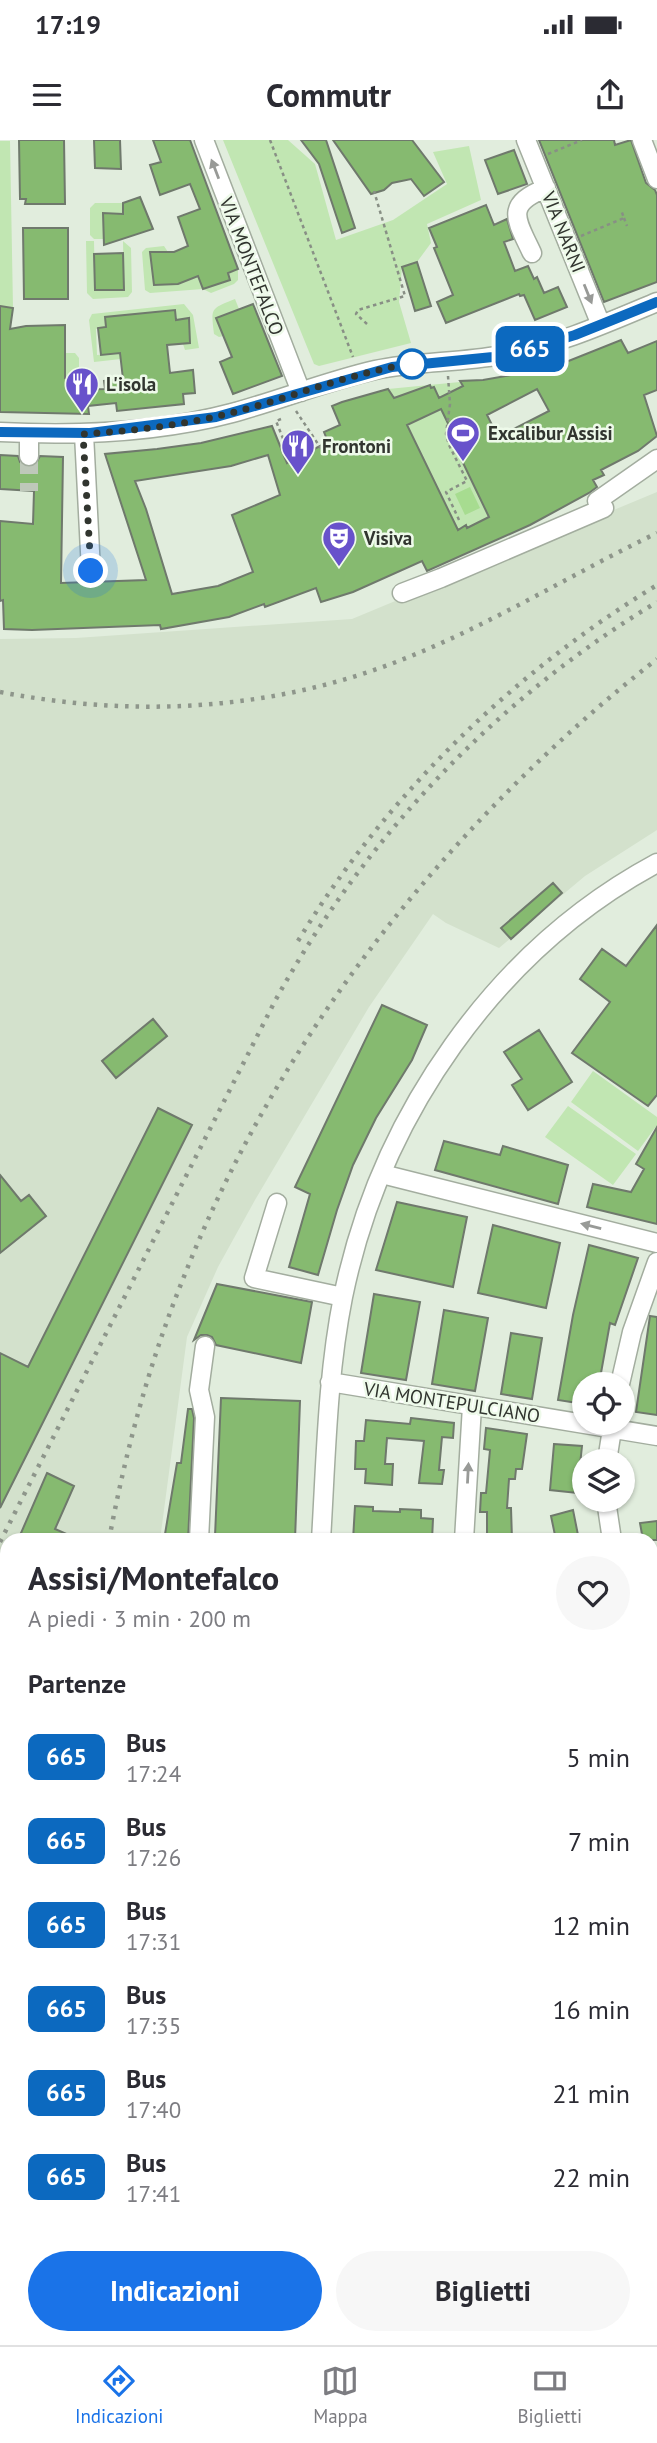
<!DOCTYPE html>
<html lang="it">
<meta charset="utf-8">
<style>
:root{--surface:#fff;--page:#f7f7f7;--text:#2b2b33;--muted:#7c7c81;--line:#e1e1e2;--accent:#1a73e8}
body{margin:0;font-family:"PT Sans",sans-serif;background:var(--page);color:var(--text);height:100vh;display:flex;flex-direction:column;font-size:26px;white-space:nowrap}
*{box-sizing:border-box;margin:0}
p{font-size:23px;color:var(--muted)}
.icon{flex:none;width:38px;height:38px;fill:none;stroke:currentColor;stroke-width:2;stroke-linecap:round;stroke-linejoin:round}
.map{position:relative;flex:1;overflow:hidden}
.details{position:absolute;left:0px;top:1393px;width:658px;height:812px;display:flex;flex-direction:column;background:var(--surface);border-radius:21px 21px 0 0;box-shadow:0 2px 5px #0004}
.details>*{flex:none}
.badge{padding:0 14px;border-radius:10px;font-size:24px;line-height:46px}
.fabs{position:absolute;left:572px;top:1232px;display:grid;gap:14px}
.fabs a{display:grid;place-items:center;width:63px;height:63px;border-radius:50%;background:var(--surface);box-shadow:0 2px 5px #0004;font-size:35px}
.you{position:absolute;width:35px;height:35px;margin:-18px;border:5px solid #fff;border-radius:50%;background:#1a73e8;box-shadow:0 0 0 10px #1a73e833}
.map>.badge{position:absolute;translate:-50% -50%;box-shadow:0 0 0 4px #fff}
h2{padding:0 28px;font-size:26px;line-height:63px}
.round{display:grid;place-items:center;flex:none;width:74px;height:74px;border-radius:37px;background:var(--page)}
.overview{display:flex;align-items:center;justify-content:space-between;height:119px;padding:0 28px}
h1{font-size:33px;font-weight:800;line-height:52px}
.cta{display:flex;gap:14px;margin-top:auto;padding:14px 28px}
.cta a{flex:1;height:80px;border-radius:42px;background:var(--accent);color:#fff;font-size:28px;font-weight:800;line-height:80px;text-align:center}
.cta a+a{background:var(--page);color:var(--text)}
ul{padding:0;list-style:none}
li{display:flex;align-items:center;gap:21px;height:84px;padding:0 28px}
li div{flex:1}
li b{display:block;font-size:26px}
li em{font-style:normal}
li .badge{min-width:77px;font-weight:700;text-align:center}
.status{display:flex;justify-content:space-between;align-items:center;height:49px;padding:0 35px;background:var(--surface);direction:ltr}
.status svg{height:19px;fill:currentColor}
header{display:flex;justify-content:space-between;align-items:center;height:91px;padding:0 28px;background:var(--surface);font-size:32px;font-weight:800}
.tabs{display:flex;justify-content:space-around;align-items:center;height:98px;border-top:2px solid var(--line);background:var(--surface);font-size:19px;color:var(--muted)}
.tabs a{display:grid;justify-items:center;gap:4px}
.tabs .selected{color:var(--accent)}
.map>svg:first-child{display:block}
.built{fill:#d3e1cc}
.green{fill:#c1e6b2}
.water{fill:#a7dc90}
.building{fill:#86ba70;stroke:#6f796c;stroke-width:2;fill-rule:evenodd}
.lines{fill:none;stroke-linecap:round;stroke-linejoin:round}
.minor-tunnel{stroke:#bec8ba;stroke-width:18;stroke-dasharray:18 9;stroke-linecap:butt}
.minor-casing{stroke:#a3ad9f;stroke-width:21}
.major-casing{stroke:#a3ad9f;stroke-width:26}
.path{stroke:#888f85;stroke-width:2.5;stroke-dasharray:3.5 3.5;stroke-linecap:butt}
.minor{stroke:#fff;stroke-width:18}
.major{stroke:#fff;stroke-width:23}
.rail{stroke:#8e968b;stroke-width:4.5;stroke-dasharray:3.5 7;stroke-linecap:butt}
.oneway{fill:#989a97}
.line-casing{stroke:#fff;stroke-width:16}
.line{stroke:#0c69bf;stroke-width:10}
.walk{stroke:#31352f;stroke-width:7;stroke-dasharray:0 12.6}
.stop-dot{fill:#fff;stroke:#0c69bf;stroke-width:3.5}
.labels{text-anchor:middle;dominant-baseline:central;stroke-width:5;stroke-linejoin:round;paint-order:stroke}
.street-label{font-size:19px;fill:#31352f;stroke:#eefaea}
.poi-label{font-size:19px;font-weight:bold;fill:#31352f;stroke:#eefaea;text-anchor:start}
</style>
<div class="status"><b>17:19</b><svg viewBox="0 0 49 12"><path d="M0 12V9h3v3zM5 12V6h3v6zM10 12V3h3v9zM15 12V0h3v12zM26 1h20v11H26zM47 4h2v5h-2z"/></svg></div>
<header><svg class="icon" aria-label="menu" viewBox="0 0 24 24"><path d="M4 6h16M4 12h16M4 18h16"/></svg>Commutr<svg class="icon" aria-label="share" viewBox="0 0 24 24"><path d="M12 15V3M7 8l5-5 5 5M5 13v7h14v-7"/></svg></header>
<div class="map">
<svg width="657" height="2205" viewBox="0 0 657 2205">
<rect width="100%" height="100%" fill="#e1eddd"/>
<path class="built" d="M657 352V690L585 736 499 808 446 783 433 774 369 867 255 1060 218 1127 187 1197 160 1400H7V1597L0 1590V499L76 498 352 479Z"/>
<path class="green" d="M223 0H288L315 24 336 100 393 80 447 44 433 12 469 6 481 60 427 84 431 103 417 122 402 127 399 162 411 203 319 226 314 224Z
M0 1H10L13 168 0 166Z
M95 63H123V74L103 73 104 99H94L90 95V68Z
M86 101H94L95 150H124L123 101 131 108 132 152 128 157 93 159 87 153Z
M164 106 168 112 151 113 198 136 203 149 230 140 228 133 238 129V140L234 144 211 153 203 149 150 153 145 150 142 112 146 108Z
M235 159 239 169 216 178 223 196 219 197 214 194C211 168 210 169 235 159Z
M184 164 193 175 199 208 185 210 183 204 190 203 188 178 176 180 175 170 96 189 97 215 121 213V219L94 222 89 180 92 174Z
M65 213H75L79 218V239L65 238Z
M460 242 530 385 469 412 406 283 431 248 429 245 394 258 388 249Z
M593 931 657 977V985L638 1011 571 962Z
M568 966 636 1014 613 1045 545 997Z
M657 1470V1666L651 1660V1473Z"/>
<path class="water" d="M470 347 480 368 465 375 455 354Z"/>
<path class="building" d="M19 0H64L65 64H25L26 59H20Z
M94 0H120L121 29 95 28Z
M153 0H190L238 129 228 133 230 140 203 149 198 136 178 144 154 145 150 112H174L188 106 178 77 200 69 190 44 160 55 150 25 161 22Z
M301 0H326L355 88 342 93 319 24Z
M333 0H412L444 42 424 56 411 39 392 43 384 50 371 54Z
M539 0H614L615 5 631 0 646 43 655 50 657 55V142L604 162Z
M514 10 527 44 498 54 485 20Z
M140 57 153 89 104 105 103 73 123 74V63Z
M486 65 494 85 507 79 513 99 504 102 515 131 528 126 534 139 537 137 544 153 558 147 567 167 535 180 524 155 520 156 519 154 446 183 437 162 453 155 434 108 437 107 429 88Z
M23 88H68V159H24Z
M123 113 124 150H95L94 114Z
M417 122 431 166 415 171 402 127Z
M253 164 282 236 233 254 220 222 232 217 216 178Z
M0 166 13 168 10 189 26 186 65 185V238L79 239 78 250 105 249 104 241 123 239 120 213 101 215 98 188 106 187 105 177 175 170 176 180 189 178 190 203 167 205 170 233 193 230 195 253 183 254 184 264 117 271 116 263 88 266 89 274 0 272Z
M621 200 628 213 657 201V250L644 255 657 296 638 311 601 330 604 335 593 340 597 347 589 353 530 385 427 431 422 421 353 452 321 462 316 448 265 467 264 464 229 477 161 489 160 485 32 490 4 489 3 460 0 461V381L33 384 34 351 0 349V315L18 316 20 322 28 327 35 325 40 316 63 317 61 443 146 440 105 314 157 309 201 303 272 286 287 323 328 302 324 292 340 285 332 266 342 262 388 249 394 258 430 245 431 248 434 247 439 258 463 246 460 241 483 240 551 228ZM537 249 549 271 498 297 487 275ZM441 269 457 302 454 304 489 377 467 388 466 385 458 390 407 285ZM268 315 280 355 232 375 253 432 218 446 172 454 146 369 135 341 231 326Z
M553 743 562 753 511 799 501 788Z
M657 785V955L648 966 572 913 610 862 580 839 602 809 626 826Z
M382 865 427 885 412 920 376 978 353 1025 337 1070 318 1135 289 1127 310 1054 295 1047Z
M153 879 167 896 116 938 102 921Z
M539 890 572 942 528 970 512 945 522 939 504 912Z
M158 968 192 985 0 1368V1213L28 1227Z
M657 987V1084L587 1067 593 1044 631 1052 644 1029 636 1024Z
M444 1001 500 1015 503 1006 568 1025 558 1064 435 1030Z
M0 1035 21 1061 29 1055 46 1076 0 1113Z
M397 1062 467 1077 453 1147 376 1130Z
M493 1085 560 1103 546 1168 478 1153Z
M589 1105 638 1118 615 1185 610 1183 599 1244H584V1264L558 1260 573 1175Z
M217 1144 312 1162 301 1223 216 1205 212 1197 207 1195H201L194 1200Z
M374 1154 420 1162 406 1240 361 1233Z
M444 1170 488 1178 475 1251 432 1244Z
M650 1176 657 1177V1275L636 1272Z
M511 1193 542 1198 532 1259 501 1254Z
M221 1258 300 1261 295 1400 215 1396Z
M188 1269H192L194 1278 188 1400H164L177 1323H181Z
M411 1278 454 1283 453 1298 442 1297 439 1330H444L442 1344 419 1343 424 1301 387 1298 385 1324H393L392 1345 365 1343 366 1329H355L356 1301H364L366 1280 410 1284Z
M486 1288 527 1294 522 1329H516L515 1339H509L507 1368H511L512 1400H487V1372H480L481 1353H486L490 1310 484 1309Z
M554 1304 582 1306 577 1353 550 1350Z
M47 1333 74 1346 55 1389 80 1400H18Z
M355 1366 373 1367V1371L400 1372V1369L421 1370V1378L433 1379 432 1400H353Z
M573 1370 579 1400H556L551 1376Z
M657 1381V1400H643L640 1383Z"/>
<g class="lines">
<path class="minor-tunnel" d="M29 316V351"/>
<g class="minor-casing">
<path id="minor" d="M204 0 301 252
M526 0 601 185
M642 0 657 39
M532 113C516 79 504 65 546 48
M0 292C77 296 157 293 232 273 280 260 327 241 375 230 417 221 459 223 501 215 556 206 607 183 657 162
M29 294V316
M84 294 91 431
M402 453 441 438 604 368 597 361 657 319
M382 1034 657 1103
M277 1063 254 1138 343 1157
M330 1242 657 1296
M620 1244 632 1192 657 1122
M607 1321 613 1283
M606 1360 612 1400
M199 1400 205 1277 199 1250 205 1206
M321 1400C326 1319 327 1237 343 1157 380 977 495 810 657 723
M464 1400 472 1266
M651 1452 657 1449
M0 1600 7 1606
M651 1683 657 1687
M651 1844 657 1839
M651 1960 657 1970
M651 2131 657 2127
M0 2157 7 2152
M374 2198 380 2205
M415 2198 421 2205
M517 2198 522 2205
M614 2198 619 2205
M639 2198 644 2205
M83 2205 93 2198
M544 2205 554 2198"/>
</g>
<g class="major-casing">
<path id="major" d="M0 2021 7 2033
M104 2198 108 2205"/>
</g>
<path class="path" d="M270 0 353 217
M548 14 582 0
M624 78 627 86
M581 96 624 78 621 70
M367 184 356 174 358 170 405 156 374 51
M448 236 450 264 446 294 449 305 467 341 446 352 460 382
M296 271 326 316
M281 279 276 281 296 331
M651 1506 657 1500
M651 1528 657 1530
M651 1615 657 1617
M651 1639 657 1645"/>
<use href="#minor" class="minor"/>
<use href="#major" class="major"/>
<path class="rail" d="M0 552C141 579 283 570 416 514 498 480 576 432 657 393
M298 801C386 655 513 533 657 445
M109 1400C126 1309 150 1220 185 1134 280 893 455 677 657 519
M0 1402 275 861C366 696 496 559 657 462
M0 1897 7 1909
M0 1914 7 1926
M0 1937 7 1949
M0 1954 7 1966
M144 2198 148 2205
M175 2198 179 2205
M208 2198 211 2205"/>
</g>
<defs><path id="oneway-solid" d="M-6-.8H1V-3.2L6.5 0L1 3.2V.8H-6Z" transform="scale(1.75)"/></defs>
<g class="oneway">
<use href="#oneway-solid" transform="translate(215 29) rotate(-111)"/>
<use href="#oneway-solid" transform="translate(588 154) rotate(68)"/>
<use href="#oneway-solid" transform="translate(591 1086) rotate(-166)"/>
<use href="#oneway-solid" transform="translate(468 1333) rotate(-87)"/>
</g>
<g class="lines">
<g class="line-casing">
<path id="line" d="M0 292 90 293 216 277 392 227 493 217 533 208 575 195 657 162"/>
</g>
<use href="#line" class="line"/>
<path class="walk" d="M91 431 83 294C133 291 184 285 231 273 293 257 353 232 416 223L412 224"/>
</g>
<defs>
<g id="restaurant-pin" transform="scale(1.75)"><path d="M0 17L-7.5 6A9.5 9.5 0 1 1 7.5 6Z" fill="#6852cb" stroke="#eefaea"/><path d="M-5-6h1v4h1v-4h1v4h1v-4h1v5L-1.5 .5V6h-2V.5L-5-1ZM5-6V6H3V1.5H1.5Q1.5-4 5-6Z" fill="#fff"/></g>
<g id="stadium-pin" transform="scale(1.75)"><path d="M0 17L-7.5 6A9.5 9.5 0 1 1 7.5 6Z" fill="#6852cb" stroke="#eefaea"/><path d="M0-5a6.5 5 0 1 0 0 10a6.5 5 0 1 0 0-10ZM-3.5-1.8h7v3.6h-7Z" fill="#fff"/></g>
<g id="theatre-pin" transform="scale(1.75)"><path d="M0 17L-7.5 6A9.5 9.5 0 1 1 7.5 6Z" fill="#6852cb" stroke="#eefaea"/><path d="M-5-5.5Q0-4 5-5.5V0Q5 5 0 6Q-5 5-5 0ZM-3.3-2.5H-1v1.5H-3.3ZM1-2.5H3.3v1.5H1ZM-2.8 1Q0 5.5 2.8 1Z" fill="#fff"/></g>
</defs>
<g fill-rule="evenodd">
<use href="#restaurant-pin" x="82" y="244"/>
<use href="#stadium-pin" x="463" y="293"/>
<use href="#restaurant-pin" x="298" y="306"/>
<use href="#theatre-pin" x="339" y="398"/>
</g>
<circle class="stop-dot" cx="412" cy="224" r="14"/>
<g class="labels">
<g class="street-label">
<text transform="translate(564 92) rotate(68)">VIA NARNI</text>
<text transform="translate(252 126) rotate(69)">VIA MONTEFALCO</text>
<text transform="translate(452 1262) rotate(9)">VIA MONTEPULCIANO</text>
</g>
<g class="poi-label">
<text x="106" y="244">L'isola</text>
<text x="488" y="293">Excalibur Assisi</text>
<text x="322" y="306">Frontoni</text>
<text x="364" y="398">Visiva</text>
</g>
</g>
</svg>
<div class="fabs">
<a><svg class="icon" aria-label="locate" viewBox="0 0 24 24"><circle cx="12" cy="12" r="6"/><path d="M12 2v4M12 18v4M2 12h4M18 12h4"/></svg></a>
<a><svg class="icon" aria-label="layers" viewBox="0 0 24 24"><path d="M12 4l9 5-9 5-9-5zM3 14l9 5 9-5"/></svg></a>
</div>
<div class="you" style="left:91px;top:431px"></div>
<b class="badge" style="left:530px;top:209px;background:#0c69bf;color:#fff">665</b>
<section class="details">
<div class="overview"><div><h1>Assisi/Montefalco</h1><p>A piedi · 3 min · 200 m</p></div><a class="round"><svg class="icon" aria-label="heart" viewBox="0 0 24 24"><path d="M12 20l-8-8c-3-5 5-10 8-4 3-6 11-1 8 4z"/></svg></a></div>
<h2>Partenze</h2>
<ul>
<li><span class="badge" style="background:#0c69bf;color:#fff">665</span><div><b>Bus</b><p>17:24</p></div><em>5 min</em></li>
<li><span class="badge" style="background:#0c69bf;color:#fff">665</span><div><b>Bus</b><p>17:26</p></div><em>7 min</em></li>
<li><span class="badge" style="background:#0c69bf;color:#fff">665</span><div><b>Bus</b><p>17:31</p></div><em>12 min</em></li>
<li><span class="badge" style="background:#0c69bf;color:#fff">665</span><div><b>Bus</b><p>17:35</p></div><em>16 min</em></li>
<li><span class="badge" style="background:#0c69bf;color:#fff">665</span><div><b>Bus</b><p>17:40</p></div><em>21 min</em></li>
<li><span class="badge" style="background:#0c69bf;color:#fff">665</span><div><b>Bus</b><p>17:41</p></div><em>22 min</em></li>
</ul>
<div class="cta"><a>Indicazioni</a><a>Biglietti</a></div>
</section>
</div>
<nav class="tabs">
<a class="selected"><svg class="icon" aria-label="directions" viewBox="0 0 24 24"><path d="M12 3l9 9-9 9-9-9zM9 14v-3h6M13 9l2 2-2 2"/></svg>Indicazioni</a>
<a><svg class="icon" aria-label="map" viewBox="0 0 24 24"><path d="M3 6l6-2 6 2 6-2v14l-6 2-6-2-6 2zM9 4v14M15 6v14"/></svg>Mappa</a>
<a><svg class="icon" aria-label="tickets" viewBox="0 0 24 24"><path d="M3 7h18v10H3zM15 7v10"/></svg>Biglietti</a>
</nav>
